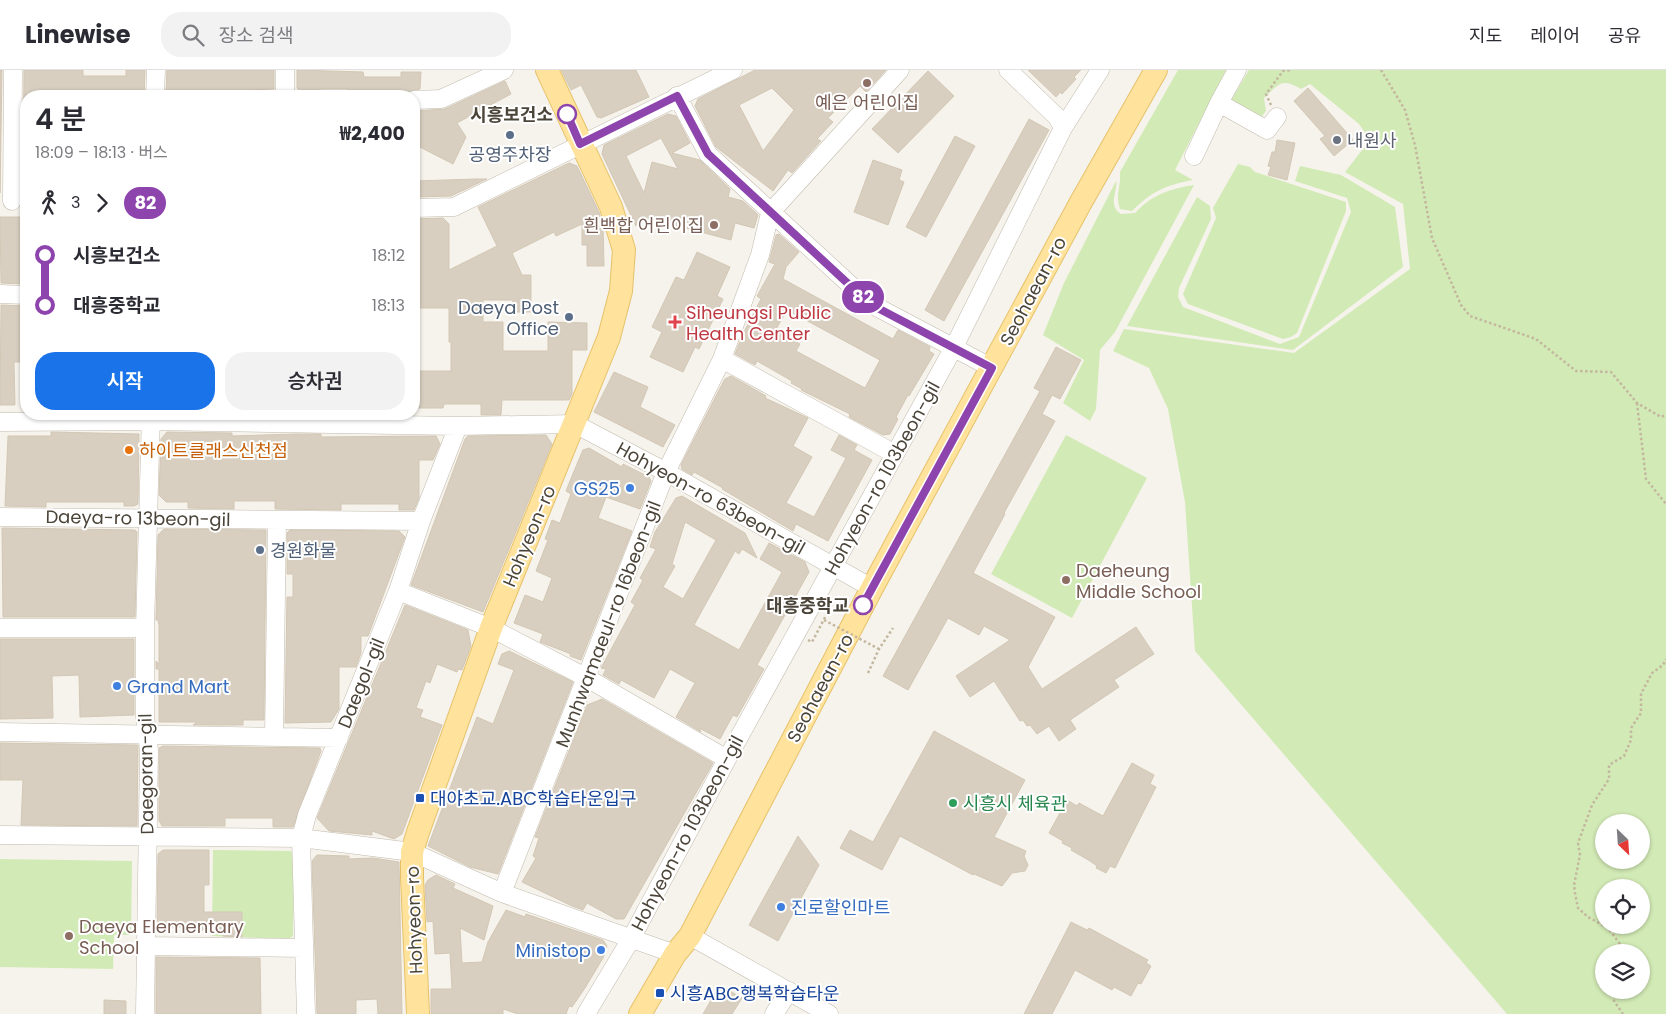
<!DOCTYPE html>
<html lang="ko">
<meta charset="utf-8">
<style>
:root{--surface:#fff;--page:#f2f2f3;--text:#2b2b33;--muted:#7c7c81;--line:#e1e1e2;--accent:#1a73e8}
body{margin:0;font-family:Poppins,"Noto Sans KR",sans-serif;background:var(--page);color:var(--text);height:100vh;display:flex;flex-direction:column;font-size:19px;white-space:nowrap}
*{box-sizing:border-box;margin:0}
p{font-size:16px;color:var(--muted)}
.icon{flex:none;width:28px;height:28px;fill:none;stroke:currentColor;stroke-width:2;stroke-linecap:round;stroke-linejoin:round}
.map{position:relative;flex:1;overflow:hidden}
.panel{position:absolute;left:20px;top:20px;width:400px;height:330px;display:flex;flex-direction:column;background:var(--surface);border-radius:20px;box-shadow:0 1px 4px #0004}
.panel>*{flex:none}
.badge{padding:0 10px;border-radius:16px;font-size:18px;line-height:32px}
.needle{width:32px;rotate:155deg}
.buttons{position:absolute;left:1595px;top:744px;display:grid;gap:10px}
.buttons a{display:grid;place-items:center;width:55px;height:55px;border-radius:50%;background:var(--surface);box-shadow:0 1px 4px #0004;font-size:25px}
.map>.badge{position:absolute;translate:-50% -50%;box-shadow:0 0 0 2px #fff}
.legs{display:flex;align-items:center;gap:8px;height:55px;padding:0 15px;font-size:16px}
.legs p{margin-inline-start:auto}
.headline{display:flex;align-items:center;justify-content:space-between;height:85px;padding:0 15px}
h1{font-size:28px;font-weight:600;line-height:38px}
.cta{display:flex;gap:10px;margin-top:auto;padding:10px 15px}
.cta a{flex:1;height:58px;border-radius:20px;background:var(--accent);color:#fff;font-size:20px;font-weight:600;line-height:58px;text-align:center}
.cta a+a{background:var(--page);color:var(--text)}
ul{padding:0 15px;list-style:none}
li{display:flex;align-items:center;gap:18px;height:50px;font-size:19px}
li i{display:grid;place-items:center;width:8px;height:100%;margin:0 6px;background:currentColor}
li i::after{content:'';width:12px;height:12px;margin:-6px;border:4px solid;border-radius:50%;background:var(--surface)}
li p{margin-inline-start:auto}
li:first-child i{background:linear-gradient(#0000 50%,currentColor 0)}
li:last-child i{background:linear-gradient(currentColor 50%,#0000 0)}
header{display:flex;align-items:center;gap:30px;box-sizing:border-box;height:70px;padding:0 25px;background:var(--surface);border-bottom:1px solid var(--line)}
header strong{font-size:24px}
nav{display:flex;gap:28px;margin-inline-start:auto;font-size:18px}
.search{width:350px;height:45px;background:var(--page);display:flex;align-items:center;gap:12px;box-sizing:border-box;padding:0 18px;border-radius:20px;color:var(--muted);font-size:19px}
.map>svg:first-child{display:block}
.green{fill:#d2eab5;fill-rule:evenodd}
.building{fill:#d8cfc1;stroke:#d3c7b4;fill-rule:evenodd}
.lines{fill:none;stroke-linecap:round;stroke-linejoin:round}
.minor-casing{stroke:#c2bbae;stroke-width:19}
.major-casing{stroke:#e6c16a;stroke-width:24}
.path{stroke:#c4b79f;stroke-width:2.5;stroke-dasharray:2.5 2.5;stroke-linecap:butt}
.minor{stroke:#fff;stroke-width:18}
.major{stroke:#ffe39c;stroke-width:22}
.path-bridge{stroke:#c4b79f;stroke-width:2.5;stroke-dasharray:2.5 2.5;stroke-linecap:butt}
.line-1-casing{stroke:#fff;stroke-width:11}
.line-1{stroke:#8e44ad;stroke-width:8}
.education-dot{fill:#8d6e63;stroke:#fff;stroke-width:2}
.stop-1-dot{fill:#fff;stroke:#8e44ad;stroke-width:2.5}
.service-dot{fill:#5c6f8a;stroke:#fff;stroke-width:2}
.worship-dot{fill:#6b7280;stroke:#fff;stroke-width:2}
.health-dot{fill:#e0444e;stroke:#fff;stroke-width:2}
.food-dot{fill:#e8710a;stroke:#fff;stroke-width:2}
.shop-dot{fill:#3f7fe0;stroke:#fff;stroke-width:2}
.transit-dot{fill:#1a4fb4;stroke:#fff;stroke-width:2}
.leisure-dot{fill:#2e9e5b;stroke:#fff;stroke-width:2}
.labels{text-anchor:middle;dominant-baseline:central;stroke-width:4;stroke-linejoin:round;paint-order:stroke}
.education-label{font-size:18px;fill:#785e54;stroke:#fff;text-anchor:start}
.stop-label{font-size:18px;font-weight:bold;fill:#4b4439;stroke:#fff;text-anchor:end}
.worship-label{font-size:18px;fill:#5b616d;stroke:#fff;text-anchor:start}
.service-label{font-size:18px;fill:#4e5e75;stroke:#fff}
.street-label{font-size:18px;fill:#4b4439;stroke:#fff}
.health-label{font-size:18px;fill:#be3a42;stroke:#fff;text-anchor:start}
.food-label{font-size:18px;fill:#c56008;stroke:#fff;text-anchor:start}
.shop-label{font-size:18px;fill:#366cbe;stroke:#fff;text-anchor:end}
.transit-label{font-size:18px;fill:#164399;stroke:#fff;text-anchor:start}
.leisure-label{font-size:18px;fill:#27864d;stroke:#fff;text-anchor:start}
</style>
<header>
<strong>Linewise</strong>
<div class="search"><svg class="icon" aria-label="search" viewBox="0 0 24 24"><circle cx="10" cy="10" r="6"/><path d="M15 15l6 6"/></svg>장소 검색</div>
<nav><a>지도</a><a>레이어</a><a>공유</a></nav>
</header>
<div class="map">
<svg width="1666" height="944" viewBox="0 0 1666 944">
<rect width="100%" height="100%" fill="#f6f3ec"/>
<path class="green" d="M1178 0H1226L1175 100 1193 110C1166 115 1152 121 1132 141L1120 139C1115 123 1121 119 1120 102Z
M1249 0H1666V944H1507L1195 581 1185 432 1168 339 1149 298 1113 281 1124 259 1294 283 1410 199 1403 134 1345 102 1370 70 1359 54 1310 14 1301 19C1281 8 1280 13 1264 28L1266 41 1259 50 1230 32ZM1604 752H1641V790H1604ZM1604 818H1641V855H1604ZM1604 882H1641V920H1604Z
M1238 94 1250 97 1255 102 1346 132V141L1297 263 1291 267 1283 269 1188 234 1183 224 1216 148 1213 138Z
M1300 96 1341 105 1395 137 1403 197 1293 280 1127 256 1197 127 1210 136 1211 149 1179 218 1178 227 1183 237 1280 274 1299 267 1351 142 1347 128 1295 111Z
M1116 111C1118 122 1107 135 1121 144L1135 143C1152 125 1169 119 1194 115L1115 262 1100 280 1096 339 1090 351 1063 333 1084 290 1043 265 1064 213Z
M1066 365 1147 408 1072 548 991 504Z
M213 780 291 781 294 787 293 866 288 869 212 866Z
M0 789 132 791 131 865H114L113 899 0 897Z"/>
<path class="building" d="M0 0H2L0 123Z
M24 0H83V6H126V0H145L144 26H26V123L23 120Z
M167 0H274V19L248 20V26H166Z
M297 0 363 2 364 7H401V2H421L420 19 409 21 406 24H348V19H320V24H304L297 18Z
M561 0H636L649 27 601 48 597 47 581 15 571 20Z
M755 0H886L866 22 860 16 828 48 833 52 817 69 821 71 819 73 792 103 788 100 773 121 716 77 695 36 698 29ZM772 18 794 40 763 81 739 35Z
M1028 0H1081L1074 7 1076 9 1062 24 1060 22 1056 27Z
M928 1 954 26 898 83 872 59Z
M505 11 511 24 457 53 466 67 453 94 414 74V41L445 39Z
M1308 18 1353 70 1334 86 1320 69 1325 66 1294 31Z
M668 44 676 46 690 73 672 83 700 90 730 119 728 127 743 131 758 145 754 158 735 153 731 170 640 146 636 156 602 84 604 75ZM661 68 678 99 652 92 644 123 626 86Z
M1029 49 1049 60 944 251 925 240Z
M955 66 975 76 926 167 906 157Z
M1277 70 1295 73 1287 110 1268 105 1271 97 1268 96 1272 82H1275Z
M873 90 902 100 899 110 904 112 888 155 854 142Z
M569 93 577 96 599 142 603 157 604 196H587V175H582V154L556 166 554 162 512 183 522 205H531V242H512L513 230H483V252H503V281H548V252L587 253V280H572V324L569 330H502L501 345H481V334H444L443 338H414V301H451V272H449V238H414V149L443 148 449 154V200L497 176 478 137Z
M475 109H487L451 126 416 127V111Z
M0 147H26V214L1 213Z
M779 164 799 182 786 197 783 209 893 269 898 260 930 277 929 281 934 284 909 326 908 325 896 347 898 349 890 364 883 365 849 347 850 344 801 320 802 319 791 313 792 311 757 291 755 295 735 284 743 264 761 229 757 226 775 194 769 192 776 165ZM787 240 880 290 865 318 796 281 800 274 775 261Z
M697 182 730 197 717 226 723 229 699 279 695 277 683 302 650 287 662 262 652 257 676 207 684 210Z
M1 235 26 236V292H14L15 335H0Z
M1056 277 1081 290 1060 329 1052 325 1042 344 1055 351 1004 443 1005 444 973 503 1055 547 1028 597 1042 619 1136 557 1154 584 1114 610 1119 617 1070 650 1076 659 1059 671 1049 656 1037 664 1030 655 1027 656 1023 650 1020 651 994 611 970 627 956 606 1010 570 984 556 979 565 948 548 908 620 883 606 1040 321 1034 318Z
M614 302 648 317 640 337 675 355 663 377 594 342Z
M731 306 766 326 765 328 808 348 793 376 812 387 786 433 814 447 846 388 831 380 839 365 857 375 854 380 872 390 828 471 796 454 793 461 722 419 723 418 694 402 692 405 682 399 681 395 719 320 725 309Z
M51 362 139 364 138 434 134 436H124V432H46V437L5 436 8 366H51Z
M167 362 232 363V366L297 364H321V367L436 366 440 374 433 390H419V428L414 440H399V434H341V440L275 439V431H234V439L188 438V432H166L159 425 161 369Z
M546 365 552 374 483 542 411 515 465 369 468 366Z
M589 378 622 397 623 394 649 407 651 411 640 439 606 427 598 448 632 461 581 590 570 586 571 584 540 572 543 564 514 553 525 525 543 532 552 508 536 501 548 470 545 469 552 450 560 453 571 424 566 421 572 406 583 380Z
M682 426 745 463 757 488 742 479 739 484 735 481 694 555 739 580 782 502 760 489 769 473 805 492 809 502 757 595 764 599 737 647 733 645 720 669 699 658 701 662 676 647 695 613 670 599 654 628 621 610 619 614 603 605 606 599 601 598 635 535 631 532 643 510 640 508 656 479 650 477 655 462 676 428ZM685 452 716 470 683 529 663 517 675 496 672 494Z
M2 458 135 460 137 462 135 547H3Z
M164 459 266 460 264 650H243V655H193L197 652H159V599H156V591L159 594V555L158 550H156L158 465Z
M290 460 399 461 405 467 368 566H361V583L356 597H339V639L331 652 285 653 287 527H293V504H287V463Z
M405 535 468 560 471 576 462 600 458 599 457 602 437 594 430 613 426 611 416 638 423 640 420 647 442 655 402 764 394 769 372 761V765L329 761 317 748Z
M0 569H134V645L80 647 79 605 52 606 53 648 0 649Z
M509 581 573 612 498 804 470 797 428 776 477 647 493 654 514 600 498 594 502 584Z
M602 629 713 693 624 849H616L587 833 583 840 572 836 522 812 536 788 533 786 539 768 535 767 587 635Z
M934 661 1025 710 994 767 1026 781 1024 786 1028 795 1025 801 1012 803 1002 816 974 804 973 805 900 766 882 800 840 778 850 760 873 772Z
M0 673 138 675 137 756 21 755 23 710H0Z
M163 676 320 678 321 681 293 757H273V748H225V756H162L159 751V678Z
M1132 693 1154 705 1150 714 1156 717 1115 798 1110 796 1106 803 1096 798 1097 796 1090 791 1071 780 1072 778 1062 773 1063 771 1049 763 1067 730 1077 736 1079 733 1103 746Z
M798 766 819 795 778 871 749 855Z
M163 780H209V815H204V842H242V867L223 866V860H186V857H157L158 784Z
M317 785 349 786V789L373 788 399 792 402 944H378L377 929 356 930V944H317L312 791Z
M436 805 455 814 453 818 493 836 484 870 460 858 462 893 482 892 488 872 506 840 525 847 526 844 603 870 607 876 603 888 585 918 572 937 569 936 566 944H518L503 939V944H431V919H452L450 883 435 884 433 851 427 852 425 815 428 810Z
M1071 852 1087 860 1089 858 1148 890 1146 893 1151 896 1141 914 1138 913 1131 926 1114 917 1112 920 1075 900 1052 944H1024Z
M156 887 260 888 261 944H156Z
M720 915 742 928 732 944H703Z
M104 930 126 931V944H104Z"/>
<g class="lines">
<g class="minor-casing">
<path id="minor" d="M1008 0 1057 47 1063 58
M155 26 156 0
M285 26V0
M677 26 708 84 871 234 992 298
M414 30 441 29 504 0
M1219 33 1267 60 1277 47
M1194 86 1219 33 1237 0
M12 131 13 0
M414 138 454 137 733 0
M0 224 26 225
M722 289 895 384
M0 352 151 351 458 356 575 354 666 402 872 518
M0 447 421 451
M398 521 491 558 587 608 727 689
M0 558H145
M0 662 339 668
M274 666 277 450
M0 765 301 768 412 782 502 823 675 884
M502 823 666 402 722 289 760 185 770 143 900 0
M690 866 829 944
M146 876 304 878
M145 944 149 681 145 646V558L151 344
M306 944 301 768 307 745 398 521 421 451 458 356
M586 944 631 869 727 689 954 277 1063 58 1100 0
M774 944 789 921"/>
</g>
<g class="major-casing">
<path id="major" d="M418 944 412 808V782L418 762 491 558 609 267 621 221 624 180 611 137 547 0
M640 944 675 884 690 866 872 518 1081 132 1156 0"/>
</g>
<path class="path" d="M1381 0 1405 40 1415 75 1432 168 1461 235 1470 246 1536 269 1576 301 1611 302 1637 333 1661 347 1666 345
M1271 35 1266 24 1283 1 1292 0
M1637 333 1646 409 1666 434
M808 570 812 572 830 538
M868 603 879 579 893 558
M1626 882 1608 858 1588 847 1578 838 1575 823 1574 815 1580 785 1578 773 1592 735 1609 709V695L1624 686 1631 670V658L1641 643V624L1652 603 1663 595 1666 589
M1617 920 1614 931 1623 944"/>
<use href="#minor" class="minor"/>
<use href="#major" class="major"/>
<path class="path-bridge" d="M824 550 879 579"/>
</g>
<g class="lines">
<g class="line-1-casing">
<path id="line-1" d="M567 44 580 74 677 26 708 84 870 234 992 298 863 535"/>
</g>
<use href="#line-1" class="line-1"/>
</g>
<g class="education-dot">
<circle cx="867" cy="13" r="5"/>
<circle cx="714" cy="155" r="5"/>
<circle cx="1066" cy="510" r="5"/>
<circle cx="69" cy="866" r="5"/>
</g>
<g class="stop-1-dot">
<circle cx="567" cy="44" r="9"/>
<circle cx="863" cy="535" r="9"/>
</g>
<g class="service-dot">
<circle cx="510" cy="65" r="5"/>
<circle cx="569" cy="247" r="5"/>
<circle cx="260" cy="480" r="5"/>
</g>
<circle class="worship-dot" cx="1337" cy="70" r="5"/>
<path class="health-dot" d="M672.5 244.5h5v5h5v5h-5v5h-5v-5h-5v-5h5z"/>
<circle class="food-dot" cx="129" cy="380" r="5"/>
<g class="shop-dot">
<circle cx="630" cy="418" r="5"/>
<circle cx="117" cy="616" r="5"/>
<circle cx="781" cy="837" r="5"/>
<circle cx="601" cy="880" r="5"/>
</g>
<g class="transit-dot">
<rect x="415" y="723" width="10" height="10" rx="2.5"/>
<rect x="655" y="918" width="10" height="10" rx="2.5"/>
</g>
<circle class="leisure-dot" cx="953" cy="733" r="5"/>
<g class="labels">
<g class="education-label">
<text x="867" y="32" text-anchor="middle">예은 어린이집</text>
<text x="704" y="155" text-anchor="end">흰백합 어린이집</text>
<text x="1076" y="500">Daeheung<tspan x="1076" dy="21">Middle School</tspan></text>
<text x="79" y="856">Daeya Elementary<tspan x="79" dy="21">School</tspan></text>
</g>
<g class="stop-label">
<text x="553" y="44">시흥보건소</text>
<text x="849" y="535">대흥중학교</text>
</g>
<g class="worship-label">
<text x="1347" y="70">내원사</text>
</g>
<g class="service-label">
<text x="510" y="84">공영주차장</text>
<text x="559" y="237" text-anchor="end">Daeya Post<tspan x="559" dy="21">Office</tspan></text>
<text x="270" y="480" text-anchor="start">경원화물</text>
</g>
<g class="street-label">
<text transform="translate(1033 221) rotate(-62)">Seohaean-ro</text>
<text transform="translate(882 408) rotate(-61)">Hohyeon-ro 103beon-gil</text>
<text transform="translate(711 428) rotate(29)">Hohyeon-ro 63beon-gil</text>
<text transform="translate(138 448) rotate(1)">Daeya-ro 13beon-gil</text>
<text transform="translate(529 466) rotate(-67)">Hohyeon-ro</text>
<text transform="translate(608 554) rotate(-69)">Munhwamaeul-ro 16beon-gil</text>
<text transform="translate(361 613) rotate(-68)">Daegol-gil</text>
<text transform="translate(820 618) rotate(-62)">Seohaean-ro</text>
<text transform="translate(146 704) rotate(-91)">Daegoran-gil</text>
<text transform="translate(687 763) rotate(-62)">Hohyeon-ro 103beon-gil</text>
<text transform="translate(414 850) rotate(-92)">Hohyeon-ro</text>
</g>
<g class="health-label">
<text x="686" y="242">Siheungsi Public<tspan x="686" dy="21">Health Center</tspan></text>
</g>
<g class="food-label">
<text x="139" y="380">하이트클래스신천점</text>
</g>
<g class="shop-label">
<text x="620" y="418">GS25</text>
<text x="127" y="616" text-anchor="start">Grand Mart</text>
<text x="791" y="837" text-anchor="start">진로할인마트</text>
<text x="591" y="880">Ministop</text>
</g>
<g class="transit-label">
<text x="430" y="728">대야초교.ABC학습타운입구</text>
<text x="670" y="923">시흥ABC행복학습타운</text>
</g>
<g class="leisure-label">
<text x="963" y="733">시흥시 체육관</text>
</g>
</g>
</svg>
<div class="buttons">
<a><svg class="needle" viewBox="-14 -14 28 28"><path d="M0-13l5 13h-10z" fill="#e53935"/><path d="M0 13l5-13h-10z" fill="#7c7c81"/></svg></a>
<a><svg class="icon" aria-label="locate" viewBox="0 0 24 24"><circle cx="12" cy="12" r="6"/><path d="M12 2v4M12 18v4M2 12h4M18 12h4"/></svg></a>
<a><svg class="icon" aria-label="layers" viewBox="0 0 24 24"><path d="M12 4l9 5-9 5-9-5zM3 14l9 5 9-5"/></svg></a>
</div>
<b class="badge" style="left:863px;top:227px;background:#8e44ad;color:#fff">82</b>
<section class="panel">
<div class="headline"><div><h1>4 분</h1><p>18:09 – 18:13 · 버스</p></div><b>₩2,400</b></div>
<div class="legs"><svg class="icon" aria-label="walk" viewBox="0 0 24 24"><circle cx="13" cy="4" r="2"/><path d="M13 8l-2 6 4 7M11 14l-3 7M7 12l3-4h3l4 4"/></svg>3<svg class="icon" aria-label="forward" viewBox="0 0 24 24"><path d="M9 5l7 7-7 7"/></svg><b class="badge" style="background:#8e44ad;color:#fff">82</b></div>
<ul>
<li><i style="color:#8e44ad"></i><b>시흥보건소</b><p>18:12</p></li>
<li><i style="color:#8e44ad"></i><b>대흥중학교</b><p>18:13</p></li>
</ul>
<div class="cta"><a>시작</a><a>승차권</a></div>
</section>
</div>
